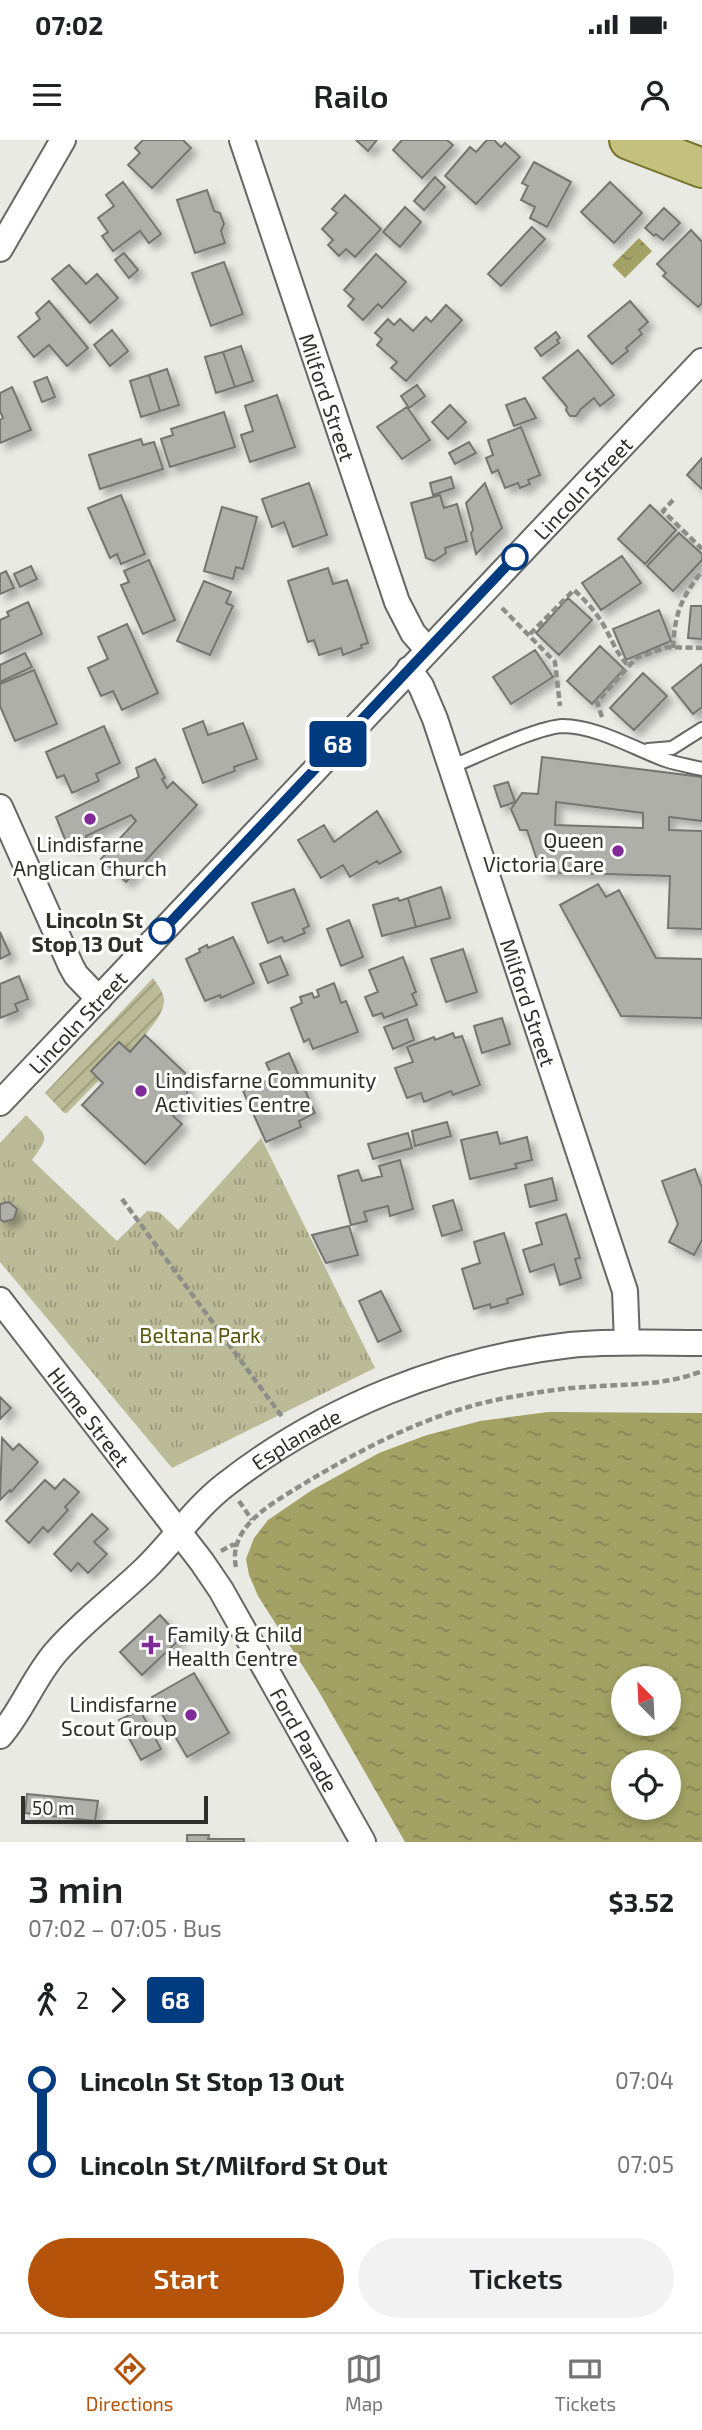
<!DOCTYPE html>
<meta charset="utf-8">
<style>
:root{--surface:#fff;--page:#f2f2f2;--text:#202124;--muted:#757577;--line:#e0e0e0;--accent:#b45309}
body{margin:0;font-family:"Exo 2",sans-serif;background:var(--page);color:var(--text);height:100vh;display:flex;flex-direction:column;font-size:26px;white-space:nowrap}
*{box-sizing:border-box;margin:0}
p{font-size:23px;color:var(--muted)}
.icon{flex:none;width:38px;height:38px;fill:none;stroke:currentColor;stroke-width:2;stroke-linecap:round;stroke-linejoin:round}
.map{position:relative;height:1702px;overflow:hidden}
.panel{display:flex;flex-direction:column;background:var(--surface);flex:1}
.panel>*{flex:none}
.badge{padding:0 14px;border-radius:5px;font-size:24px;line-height:46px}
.needle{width:46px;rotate:336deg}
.buttons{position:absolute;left:611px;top:1526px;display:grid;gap:14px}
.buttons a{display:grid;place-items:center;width:70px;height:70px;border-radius:50%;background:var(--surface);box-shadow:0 4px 10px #0003;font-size:35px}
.scale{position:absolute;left:21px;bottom:18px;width:187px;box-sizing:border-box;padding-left:7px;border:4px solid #2e2e2c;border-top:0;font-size:19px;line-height:24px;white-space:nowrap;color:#2e2e2c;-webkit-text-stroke:5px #fffffe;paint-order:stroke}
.map>.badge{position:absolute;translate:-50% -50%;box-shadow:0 0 0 4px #fff}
.legs{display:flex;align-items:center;gap:10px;height:77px;padding:0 28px;font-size:23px}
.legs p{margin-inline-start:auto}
.overview{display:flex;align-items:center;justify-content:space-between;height:119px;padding:0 28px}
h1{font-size:38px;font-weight:600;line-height:52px}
.action{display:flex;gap:14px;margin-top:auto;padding:14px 28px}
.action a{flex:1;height:80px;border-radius:42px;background:var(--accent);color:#fff;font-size:28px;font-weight:600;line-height:80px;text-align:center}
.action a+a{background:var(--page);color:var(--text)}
ul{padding:0 28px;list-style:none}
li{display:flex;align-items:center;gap:24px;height:84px;font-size:26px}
li i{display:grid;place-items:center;width:10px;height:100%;margin:0 9px;background:currentColor}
li i::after{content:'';width:18px;height:18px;margin:-9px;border:5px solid;border-radius:50%;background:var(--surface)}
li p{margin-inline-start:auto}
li:first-child i{background:linear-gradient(#0000 50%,currentColor 0)}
li:last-child i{background:linear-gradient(currentColor 50%,#0000 0)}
.status{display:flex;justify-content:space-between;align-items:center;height:49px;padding:0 35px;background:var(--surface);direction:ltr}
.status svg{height:19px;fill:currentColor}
header{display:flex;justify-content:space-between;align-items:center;height:91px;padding:0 28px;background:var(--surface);font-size:32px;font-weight:600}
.dock{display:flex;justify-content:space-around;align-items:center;height:98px;border-top:2px solid var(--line);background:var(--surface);font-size:19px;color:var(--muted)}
.dock a{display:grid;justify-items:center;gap:4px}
.dock .selected{color:var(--accent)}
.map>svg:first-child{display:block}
.grass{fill:url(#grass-tufts)}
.garden{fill:url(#garden-furrows)}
.water{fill:url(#water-ripples);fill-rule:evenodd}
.building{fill:#afafaa;stroke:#757571;stroke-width:2;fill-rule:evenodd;filter:url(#shadow)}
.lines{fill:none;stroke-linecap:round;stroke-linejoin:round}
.service-casing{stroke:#666662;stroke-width:16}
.minor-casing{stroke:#666662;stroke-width:28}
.primary-casing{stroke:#767229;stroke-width:42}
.path{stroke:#8d8d89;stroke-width:4.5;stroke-dasharray:7 3.5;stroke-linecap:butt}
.service{stroke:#fff;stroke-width:12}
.minor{stroke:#fff;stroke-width:24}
.primary{stroke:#c4c17e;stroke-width:38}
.line-1-casing{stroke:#fff;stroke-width:16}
.line-1{stroke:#003b80;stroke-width:10}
.stop-1-dot{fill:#fff;stroke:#003b80;stroke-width:3.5}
.poi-dot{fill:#7f2a99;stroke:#fffffe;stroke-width:2.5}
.labels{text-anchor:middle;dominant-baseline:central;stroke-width:6;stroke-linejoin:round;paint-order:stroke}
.street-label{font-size:21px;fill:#2e2e2c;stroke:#fffffe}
.poi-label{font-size:21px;fill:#2e2e2c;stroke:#fffffe;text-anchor:end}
.stop-label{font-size:21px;font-weight:bold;fill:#2e2e2c;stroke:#fffffe;text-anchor:end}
.park-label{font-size:21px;fill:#59560b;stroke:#fffffe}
</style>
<div class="status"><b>07:02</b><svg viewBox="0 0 49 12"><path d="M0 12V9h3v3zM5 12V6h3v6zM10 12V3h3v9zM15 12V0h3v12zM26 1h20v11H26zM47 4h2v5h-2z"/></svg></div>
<header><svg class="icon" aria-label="menu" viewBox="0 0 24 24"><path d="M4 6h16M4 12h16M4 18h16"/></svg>Railo<svg class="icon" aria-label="person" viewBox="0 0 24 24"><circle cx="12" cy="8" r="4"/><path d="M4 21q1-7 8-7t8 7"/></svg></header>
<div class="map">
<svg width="702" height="1702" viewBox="0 0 702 1702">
<defs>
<pattern id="grass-tufts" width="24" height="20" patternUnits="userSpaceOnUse" patternTransform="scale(1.75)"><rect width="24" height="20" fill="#bcbb97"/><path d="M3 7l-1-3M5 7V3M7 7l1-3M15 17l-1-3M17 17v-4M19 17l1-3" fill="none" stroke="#99987b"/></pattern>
<pattern id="garden-furrows" width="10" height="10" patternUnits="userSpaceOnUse" patternTransform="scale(1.75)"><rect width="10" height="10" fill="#bcbb97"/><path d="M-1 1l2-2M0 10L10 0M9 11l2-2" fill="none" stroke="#99987b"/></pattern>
<pattern id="water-ripples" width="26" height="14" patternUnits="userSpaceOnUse" patternTransform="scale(1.75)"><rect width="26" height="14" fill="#a3a264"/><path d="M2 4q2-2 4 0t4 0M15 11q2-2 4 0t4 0" fill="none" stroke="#858453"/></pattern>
<filter id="shadow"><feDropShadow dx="6" dy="6" stdDeviation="3.5" flood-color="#0004"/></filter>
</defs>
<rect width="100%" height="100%" fill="#eaeae5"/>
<path class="grass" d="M26 975C47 997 51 994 32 1020L117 1101 147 1071 159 1072 178 1090 261 998 375 1228 172 1328 0 1122V1003Z"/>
<path class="garden" d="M153 838C157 844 163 851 164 859 166 875 140 900 130 912L118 902 91 931 100 939 67 973H64L45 953Z"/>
<path class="water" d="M639 98 652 111 625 138 612 125Z
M548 1272 702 1273V1702H405L318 1550 258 1456 249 1435 246 1419 254 1398 268 1380 312 1350 379 1313 424 1296 480 1281ZM623 1538H668V1584H623ZM623 1622H668V1668H623Z"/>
<path class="building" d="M143 0H183L191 8 152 48 128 25 140 13 135 8Z
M356 0H377L368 11Z
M402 0H447L453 5 422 38 393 10Z
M487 0H494L501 7 505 3 520 17 476 64 445 36 470 7 476 12Z
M534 22 571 42 547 87 530 78 535 67 521 60 528 46 522 43Z
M435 37 445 47 424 70 414 61Z
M123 42 161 94 149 103 140 91 113 111 102 96 108 92 98 78 114 66 106 55Z
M610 42 642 73 614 103 581 72Z
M207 50 214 71 220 73 224 84 221 91 225 103 195 113 177 60Z
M345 55 381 89 355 117 346 109 339 116 328 105 333 100 322 89 337 73 332 69Z
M405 67 421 82 400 107 383 92Z
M664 68 680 83 663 100 656 94 654 96 645 88Z
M532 87 545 99 501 146 488 134Z
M691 90 702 102V163L698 167 663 136 666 133 657 124Z
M124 113 138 130 129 138 115 120Z
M376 114 406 142 382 168 378 164 363 180 348 166 354 159 344 150Z
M224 122 243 174 211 186 192 133Z
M69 125 86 144 97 134 118 158 90 183 52 139Z
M49 161 88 208 67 226 49 205 34 217 18 197 40 179 36 173Z
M630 161 648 182 639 190 642 194 626 208 628 211 612 224 588 196Z
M446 165 462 180 406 241 391 228 397 222 377 205 382 199 375 193 388 179 394 185 400 179 413 191 426 177 431 182Z
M112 190 128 211 110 226 94 205Z
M556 192 560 198 557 200 559 203 541 216 535 208Z
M241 206 253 241 235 247 223 212Z
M578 210 614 255 600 266 594 258 581 269 576 276H570L566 270 567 267 543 238Z
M223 212 235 247 216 253 205 217Z
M167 229 179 265 160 271 149 235Z
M149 235 160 271 141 277 130 241Z
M47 237 55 257 42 262 34 242Z
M417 245 425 256 409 268 401 256Z
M12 247 31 290 0 303V280L3 278 0 271V253Z
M277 255 295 307 250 322 241 295 253 291 245 266Z
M525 258 536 278 514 286 506 265Z
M450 265 466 282 448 299 432 282Z
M407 267 430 300 402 319 377 287Z
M224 272 235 307 170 327 161 299 173 295 171 289Z
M521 287 540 335 528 340 530 344 520 348 518 343 505 348 498 330 492 333 486 318 493 315 488 300Z
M141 299 143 305 154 302 163 329 100 349 89 315Z
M469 302 476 313 455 324 449 313Z
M702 318V349L687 335Z
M451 337 454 348 433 355 430 343Z
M309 343 327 395 293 407 284 382 272 387 262 359Z
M485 343 502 388 476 414 471 393 473 390 466 363Z
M121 355 145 414 121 424 117 414 110 418 88 368Z
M440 355 444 368 457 364 467 401 445 408 446 413 434 421 426 418 411 363Z
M650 365 676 390 645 424 618 399Z
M222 367 257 377 243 429 236 427 233 439 204 431Z
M679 393 702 414V420L673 451 647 426Z
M622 416 641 443 601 470 582 443Z
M149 420 175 480 143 494 121 445 129 442 124 431Z
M31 426 37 439 20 447 14 434Z
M328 428 333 444 347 440 368 503 361 505 362 508 343 515 341 508 319 515 314 500 308 502 288 441Z
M6 431 14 448 0 454V434Z
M204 441 231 452 226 463 233 466 210 515 177 501Z
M568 458 592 480 559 515 536 493Z
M28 462 42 494 0 514V480L9 476 7 472Z
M691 466H702V499L688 498Z
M659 470 671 501 626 520 613 489Z
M127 484 158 553 122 570 113 551 101 556 88 528 108 519 98 497Z
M600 506 624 529 592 564 567 541Z
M535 510 553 537 511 564 493 537Z
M25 513 32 527 0 542V525Z
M702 524V567L693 574 672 548Z
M34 530 57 584 15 601 0 566V544Z
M643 533 667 556 634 590 610 568Z
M203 581 208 595 243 583 257 619 234 627 235 631 203 643 183 589Z
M104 586 120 623 96 634 99 641 72 653 64 635 57 638 46 612Z
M542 617 702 637V681L669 677V690L702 691V789L668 788 670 736 541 732 527 690H520L511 669 522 653 538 654ZM556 662 643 673V688L555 685Z
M155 619 165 638 162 639 167 648 173 642 197 665 126 742 101 719 136 681 131 675 86 696 88 702 74 708 72 703 67 704 56 677 139 637 136 628Z
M508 642 515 662 501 667 494 646Z
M377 671 401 712 379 724 377 721 350 737 343 725 321 738 298 700 324 685 334 702Z
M598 744 606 757 619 750 656 818 702 819V878L621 876 560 765Z
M441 747 450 778 416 787 408 758Z
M294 749 309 786 303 789 305 793 284 802 282 797 268 803 252 763Z
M398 758 399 761 408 758 416 787 382 796 373 765Z
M349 780 363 817 341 826 327 789Z
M0 792 10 814 0 819Z
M233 797 254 843 221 858 220 855 205 861 186 819 200 812 199 809 207 805 208 808Z
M463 809 477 852 446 862 431 819Z
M280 816 288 835 268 843 260 824Z
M403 817 416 852 412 854 417 865 384 878 382 873 373 876 365 857 378 852 369 830Z
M19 836 28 859 15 864 18 871 0 878V844Z
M334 843 341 863 346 861 358 892 313 909 309 899 304 902 291 868 302 863 300 857 312 853 314 858 319 856 317 850Z
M502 878 510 904 482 913 474 886Z
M407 879 414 900 393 909 384 887Z
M453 893 455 898 462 896 480 945 453 955 451 951 424 962 421 953 407 958 395 928 413 922 407 907 434 897 435 900Z
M145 895 185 933 188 960 173 976 182 984 145 1024 82 965 103 943 91 931 119 902 130 912Z
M289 913 315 973 299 981 301 987 266 1002 243 951 273 938 266 923Z
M447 982 451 996 415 1006 412 991Z
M497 992 500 1004 527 997 532 1020 515 1024 517 1028 470 1039 461 1000Z
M408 993 412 1008 373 1019 368 1004Z
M400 1020 413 1069 390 1076 388 1066 364 1072 367 1081 351 1085 338 1036 358 1030 362 1041 382 1036 379 1026Z
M695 1029 702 1048V1100L694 1115 669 1102 678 1084 662 1041Z
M552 1038 557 1060 530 1067 525 1045Z
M453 1060 462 1090 442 1096 433 1066Z
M9 1062 17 1069 14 1079 4 1082 0 1079V1064Z
M566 1074 580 1118 575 1119 581 1138 560 1145 554 1124 530 1132 523 1110 542 1104 536 1083Z
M349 1086 358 1115 326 1123 312 1095Z
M504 1093 523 1154 507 1159 508 1163 491 1168 490 1164 474 1169 462 1129 480 1123 474 1102Z
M381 1151 401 1191 378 1202 359 1161Z
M0 1257 11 1268 0 1279Z
M2 1298 13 1310 19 1304 38 1322 11 1352 10 1350 0 1360Z
M64 1339 79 1352 65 1367 68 1370 48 1392 43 1387 29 1403 6 1381 45 1340 55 1349Z
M92 1374 108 1389 94 1402 107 1414 88 1433 78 1423 71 1431 54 1414Z
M160 1475 181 1498 142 1535 120 1512Z
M194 1533 229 1593 187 1617 152 1557Z
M140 1570 161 1609 141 1620 119 1580Z
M27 1654 98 1661 95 1681 25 1673Z
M187 1695H209L208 1699H244V1702H187Z"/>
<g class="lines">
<g class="service-casing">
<path id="service" d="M648 610 672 608 702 589
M451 627C478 616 537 587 563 586 596 586 635 609 665 620 677 624 690 626 702 629"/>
</g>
<g class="minor-casing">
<g id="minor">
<path id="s1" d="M242 0 397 462 413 493 427 509"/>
<path d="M0 109 63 0"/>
<path id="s2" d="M409 529 421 546 435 579 625 1151 627 1202"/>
<path d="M0 667 71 826 76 835 99 859"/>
<path id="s3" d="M0 963 702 221"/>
<path id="s4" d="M0 1160 202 1422 221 1450 363 1702"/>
<path id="s5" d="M0 1596C22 1571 34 1537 56 1512 82 1482 116 1457 145 1429 173 1402 194 1369 225 1345 323 1268 446 1219 570 1205 613 1201 658 1203 702 1203"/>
</g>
</g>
<g class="primary-casing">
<path id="primary" d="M629 0 702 28"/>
</g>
<path class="path" d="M673 360 663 371 702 409
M502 468 555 522 560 566
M530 494 574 450C584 459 594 470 601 481 611 496 615 513 629 526
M673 508C675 472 681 459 702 431
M602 577 597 562 636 518 667 507 702 508
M122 1059 283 1278
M239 1361 252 1380
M221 1411 232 1405H237
M236 1427C228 1390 266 1367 292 1351 362 1308 435 1269 517 1256 540 1252 563 1248 586 1247 625 1244 665 1246 702 1231"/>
<use href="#service" class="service"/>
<use href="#minor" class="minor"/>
<use href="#primary" class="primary"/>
</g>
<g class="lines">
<g class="line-1-casing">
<path id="line-1" d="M162 791 515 417"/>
</g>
<use href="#line-1" class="line-1"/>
</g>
<g class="stop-1-dot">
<circle cx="515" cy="417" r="12"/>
<circle cx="162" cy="791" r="12"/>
</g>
<g class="poi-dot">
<circle cx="90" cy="679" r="7"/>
<circle cx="618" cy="711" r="7"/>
<circle cx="141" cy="951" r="7"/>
<path d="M147.5 1494.5h7v7h7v7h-7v7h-7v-7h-7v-7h7z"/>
<circle cx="191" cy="1575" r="7"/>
</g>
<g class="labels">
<g class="street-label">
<text stroke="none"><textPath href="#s1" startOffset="271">Milford Street</textPath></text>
<text stroke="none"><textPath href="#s3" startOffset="847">Lincoln Street</textPath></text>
<text stroke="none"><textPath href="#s2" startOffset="355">Milford Street</textPath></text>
<text stroke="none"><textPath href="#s3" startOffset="112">Lincoln Street</textPath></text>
<text stroke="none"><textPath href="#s4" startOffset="147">Hume Street</textPath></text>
<text stroke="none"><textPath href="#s5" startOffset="424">Esplanade</textPath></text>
<text stroke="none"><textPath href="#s4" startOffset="536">Ford Parade</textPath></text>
</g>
<g class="poi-label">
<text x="604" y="699">Queen<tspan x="604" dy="24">Victoria Care</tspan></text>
<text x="90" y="703" text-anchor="middle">Lindisfarne<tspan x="90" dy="24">Anglican Church</tspan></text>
<text x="155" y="939" text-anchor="start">Lindisfarne Community<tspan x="155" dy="24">Activities Centre</tspan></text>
<text x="167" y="1493" text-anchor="start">Family &amp; Child<tspan x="167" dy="24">Health Centre</tspan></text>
<text x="177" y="1563">Lindisfarne<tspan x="177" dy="24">Scout Group</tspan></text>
</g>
<g class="stop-label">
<text x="143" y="779">Lincoln St<tspan x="143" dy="24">Stop 13 Out</tspan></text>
</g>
<g class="park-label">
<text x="200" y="1194">Beltana Park</text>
</g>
</g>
</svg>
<div class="buttons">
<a><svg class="needle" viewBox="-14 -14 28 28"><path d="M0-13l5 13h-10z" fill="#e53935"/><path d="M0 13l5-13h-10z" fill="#757577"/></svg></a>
<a><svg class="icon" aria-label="locate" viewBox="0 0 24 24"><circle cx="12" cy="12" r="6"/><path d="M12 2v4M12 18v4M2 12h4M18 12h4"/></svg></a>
</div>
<div class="scale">50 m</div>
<b class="badge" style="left:338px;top:604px;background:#003b80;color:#fff">68</b>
</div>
<section class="panel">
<div class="overview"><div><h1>3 min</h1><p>07:02 – 07:05 · Bus</p></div><b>$3.52</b></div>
<div class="legs"><svg class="icon" aria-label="walk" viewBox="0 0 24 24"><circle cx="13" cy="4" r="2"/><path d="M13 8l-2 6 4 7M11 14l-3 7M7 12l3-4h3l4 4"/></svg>2<svg class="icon" aria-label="forward" viewBox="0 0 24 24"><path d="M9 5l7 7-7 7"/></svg><b class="badge" style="background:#003b80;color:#fff">68</b></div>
<ul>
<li><i style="color:#003b80"></i><b>Lincoln St Stop 13 Out</b><p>07:04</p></li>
<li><i style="color:#003b80"></i><b>Lincoln St/Milford St Out</b><p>07:05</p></li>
</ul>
<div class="action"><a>Start</a><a>Tickets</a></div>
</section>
<nav class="dock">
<a class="selected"><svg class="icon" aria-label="directions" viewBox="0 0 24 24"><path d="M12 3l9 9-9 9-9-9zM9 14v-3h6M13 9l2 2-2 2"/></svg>Directions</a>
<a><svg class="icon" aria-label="map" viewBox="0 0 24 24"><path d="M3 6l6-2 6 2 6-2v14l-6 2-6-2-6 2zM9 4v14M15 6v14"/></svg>Map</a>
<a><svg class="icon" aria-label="tickets" viewBox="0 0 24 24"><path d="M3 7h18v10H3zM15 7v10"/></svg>Tickets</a>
</nav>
